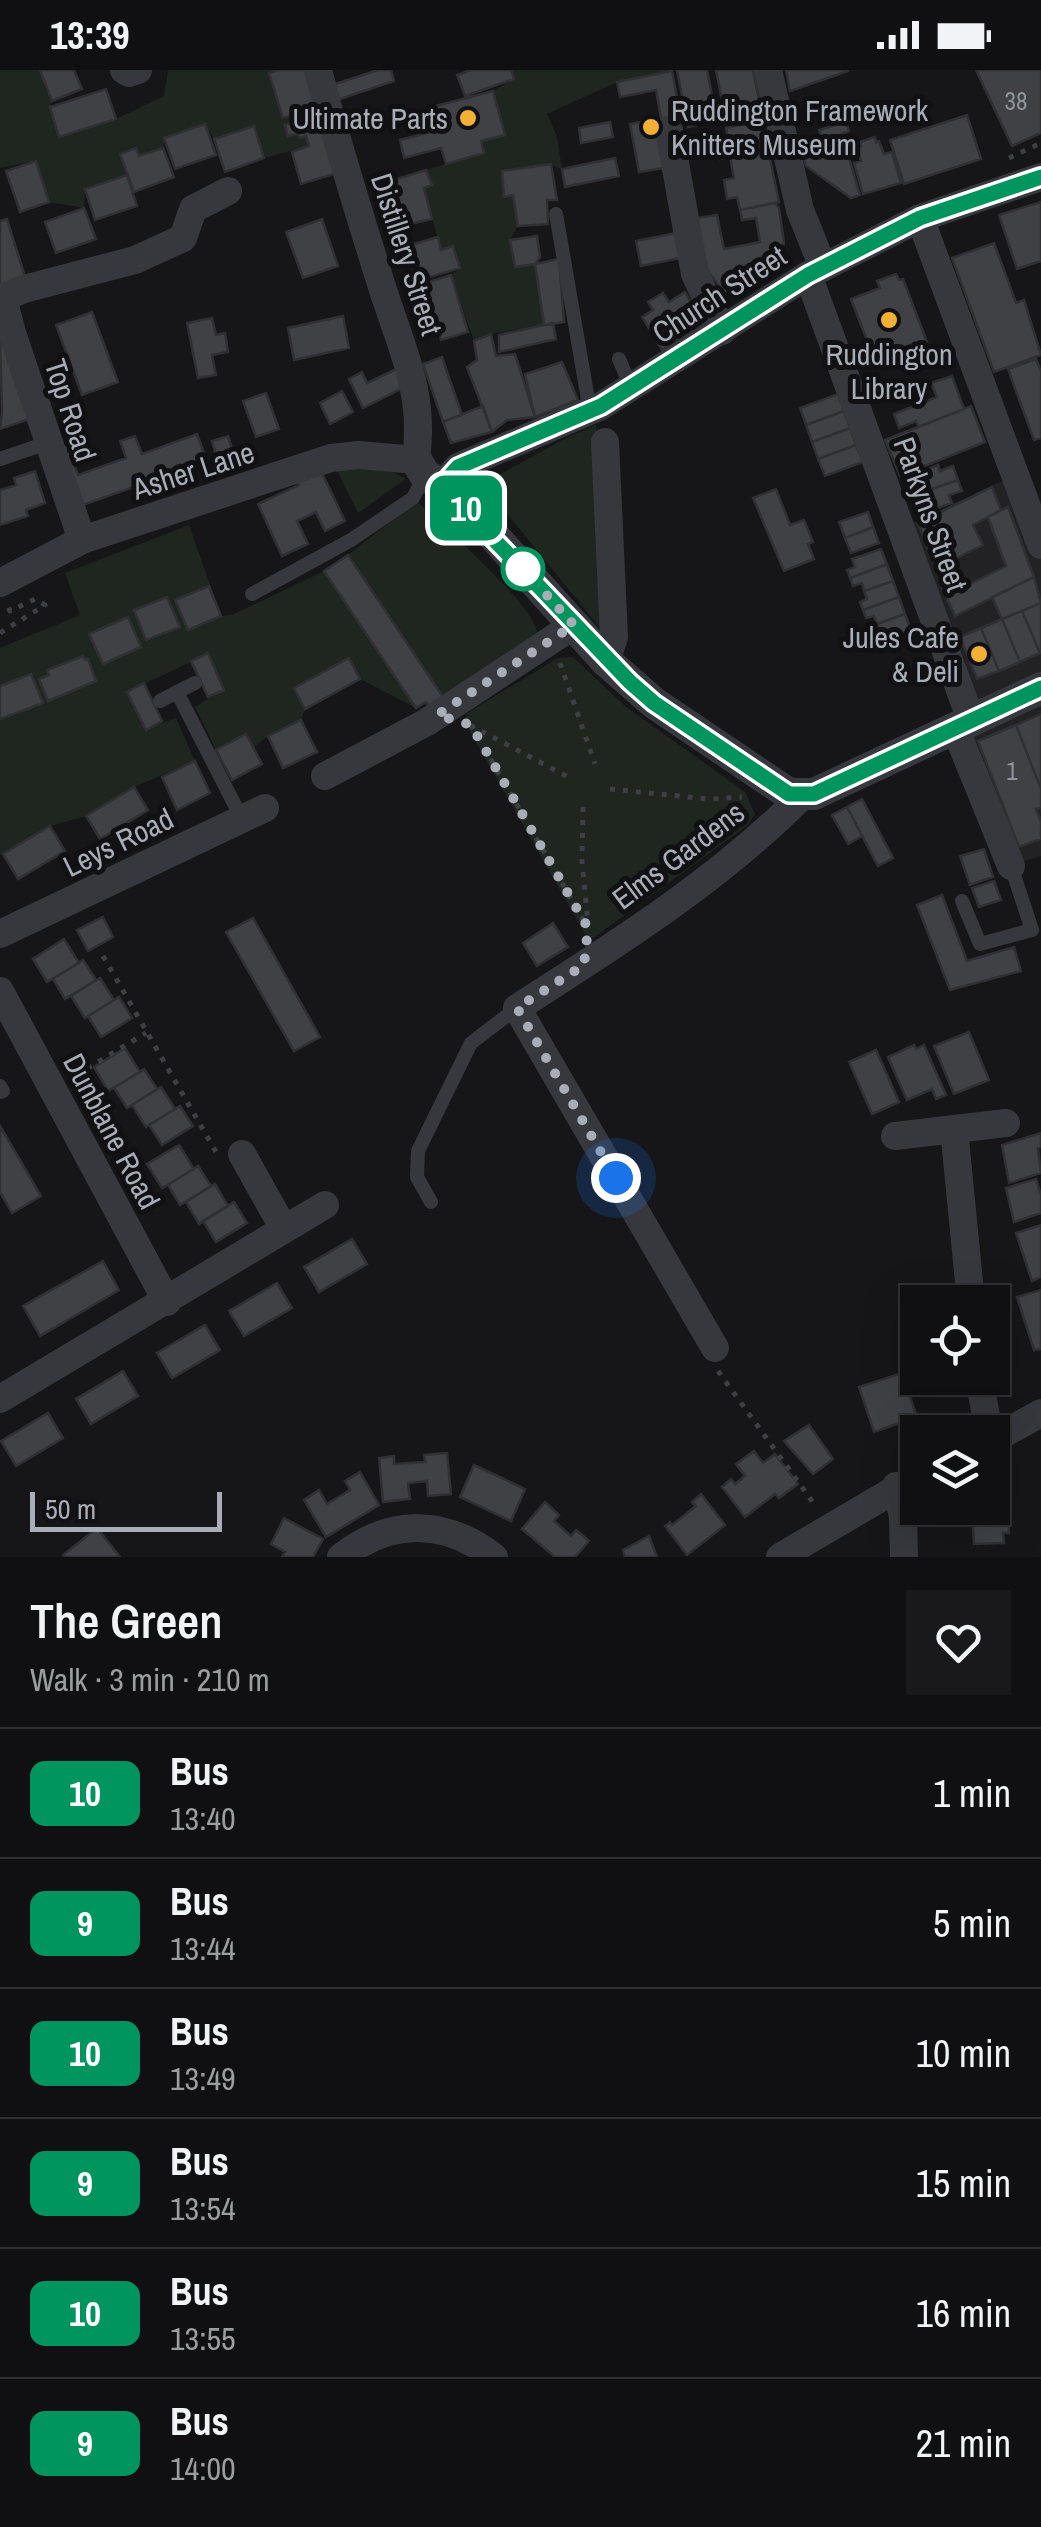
<!DOCTYPE html>
<meta charset="utf-8">
<style>
:root{--surface:#101012;--page:#19191b;--text:#f1f3f6;--muted:#9c9d9f;--line:#303032}
body{margin:0;font-family:"Archivo Narrow",sans-serif;background:var(--page);color:var(--text);height:100vh;display:flex;flex-direction:column;font-size:38px;white-space:nowrap}
*{box-sizing:border-box;margin:0}
p{font-size:32px;color:var(--muted)}
.icon{flex:none;width:55px;height:55px;fill:none;stroke:currentColor;stroke-width:2;stroke-linecap:round;stroke-linejoin:round}
.map{position:relative;height:1487px;overflow:hidden}
.sheet{display:flex;flex-direction:column;background:var(--surface);flex:1}
.sheet>*{flex:none}
.badge{padding:0 20px;border-radius:15px;font-size:35px;line-height:65px}
.tools{position:absolute;left:900px;top:1215px;display:grid;gap:20px}
.tools a{display:grid;place-items:center;width:110px;height:110px;border-radius:0px;background:var(--surface);box-shadow:0 10px 40px #0002,0 0 0 2px var(--line);font-size:50px}
.scale{position:absolute;left:30px;bottom:25px;width:192px;box-sizing:border-box;padding-left:10px;border:5px solid #a8adb8;border-top:0;font-size:28px;line-height:35px;white-space:nowrap;color:#a8adb8;-webkit-text-stroke:8px #111113;paint-order:stroke}
.you{position:absolute;width:50px;height:50px;margin:-25px;border:8px solid #fff;border-radius:50%;background:#1a73e8;box-shadow:0 0 0 15px #1a73e833}
.map>.badge{position:absolute;translate:-50% -50%;box-shadow:0 0 0 5px #fff}
.round{display:grid;place-items:center;flex:none;width:105px;height:105px;border-radius:0px;background:var(--page)}
.head{display:flex;align-items:center;justify-content:space-between;height:170px;padding:0 30px}
h1{font-size:48px;font-weight:600;line-height:75px}
ul{padding:0;list-style:none}
li{display:flex;align-items:center;gap:30px;height:130px;padding:0 30px;border-top:2px solid var(--line)}
li div{flex:1}
li b{display:block;font-size:38px}
li em{font-style:normal}
li .badge{min-width:110px;font-weight:700;text-align:center}
.status{display:flex;justify-content:space-between;align-items:center;height:70px;padding:0 50px;background:var(--surface);direction:ltr}
.status svg{height:28px;fill:currentColor}
.map>svg:first-child{display:block}
.built{fill:#222225}
.green{fill:#1e261f;fill-rule:evenodd}
.building{fill:#404145;stroke:#303034;stroke-width:2.5}
.lines{fill:none;stroke-linecap:round;stroke-linejoin:round}
.path{stroke:#3d3f44;stroke-width:5;stroke-dasharray:5 8;stroke-linecap:butt}
.service{stroke:#37383d;stroke-width:14}
.minor{stroke:#37383d;stroke-width:28}
.tertiary{stroke:#37383d;stroke-width:32}
.line-casing{stroke:#fff;stroke-width:22}
.line{stroke:#00945e;stroke-width:15}
.walk{stroke:#a8adb8;stroke-width:10;stroke-dasharray:0 18}
.poi-dot{fill:#f2b134;stroke:#111113;stroke-width:4}
.stop-dot{fill:#fff;stroke:#00945e;stroke-width:5}
.labels{text-anchor:middle;dominant-baseline:central;stroke-width:10;stroke-linejoin:round;paint-order:stroke}
.number-label{font-size:25px;fill:#8e929b}
.poi-label{font-size:30px;fill:#a8adb8;stroke:#111113;text-anchor:end}
.street-label{font-size:30px;fill:#a8adb8;stroke:#111113}
</style>
<div class="status"><b>13:39</b><svg viewBox="0 0 49 12"><path d="M0 12V9h3v3zM5 12V6h3v6zM10 12V3h3v9zM15 12V0h3v12zM26 1h20v11H26zM47 4h2v5h-2z"/></svg></div>
<div class="map">
<svg width="1041" height="1487" viewBox="0 0 1041 1487">
<rect width="100%" height="100%" fill="#161618"/>
<path class="built" d="M1028 399 1041 433V786L1018 793 971 666 910 454Z"/>
<path class="green" d="M0 0H40L52 31 50 37 59 66 116 49 164 26 168 0H274L269 3 282 47 292 45 294 52 285 55 288 66H306L309 76 264 88 254 56 214 69 205 55 165 68 163 78 139 86 136 78 120 83 127 105 85 119 84 138 49 132 36 91 0 98Z
M511 0H673L617 12 547 44 557 67 562 99 551 95 502 102 505 127 513 125 518 156 510 170 514 196 535 194 544 255 491 264 474 271 451 205 460 198 454 177 441 180 424 118 431 114 426 100 483 83 481 71 505 64 493 21 514 9Z
M596 355 604 563 483 414 562 370Z
M333 392C357 395 385 395 406 409L358 443Z
M417 431C442 456 532 532 537 562L445 630 348 485Z
M189 455 221 546 232 545 324 501 416 638 360 609 349 588 294 618 305 639 301 650 268 666 253 678 246 664 216 680 195 637 224 619 208 584 127 622 146 659 176 648 195 691 134 717 86 746 50 756 0 785V649L42 632 31 604 0 616V578L80 545 65 503ZM167 527 179 557 146 570 134 540ZM83 586 88 590 96 611 48 631 39 610 49 605 48 600Z
M573 587 625 636 745 722 755 744 748 755 589 871 465 653 467 643 558 588Z"/>
<path class="building" d="M40 0H74L82 19 52 31Z
M278 0H305L337 103 301 114 292 82 309 76 306 66 300 68 298 64 288 66 285 55 294 52 292 45 283 48 269 3Z
M378 0H391L394 11 337 30 332 15Z
M471 0H511L514 9 465 26 457 5Z
M677 0H707L717 51 688 57Z
M716 0H753L762 45 726 52Z
M786 0H848V1L790 21Z
M976 0H1041V63L1012 76Z
M672 1 680 45 661 49 656 20 620 27 617 12Z
M106 19 116 49 59 67 50 37Z
M493 21 505 65 481 71 484 83 446 94 441 78 404 88 400 70 438 60 432 37Z
M967 45 981 89 904 114 890 70Z
M656 49 664 98 639 102 630 54Z
M762 50 779 132 740 140 737 127 727 129 724 110 734 108 730 87 720 89 717 71 728 69 726 58Z
M610 52 613 67 581 73 579 58Z
M846 52 849 61 842 64 860 125 851 128 806 96 801 77 823 71 819 60Z
M205 54 216 85 175 99 164 68Z
M254 56 264 88 225 102 214 69Z
M875 67 876 72 879 71 884 84 892 82 901 113 863 124 854 93 861 91 857 78 861 76 860 72Z
M136 78 139 86 163 78 174 107 134 122 120 84Z
M615 88 619 106 565 117 562 99Z
M36 91 49 132 20 142 6 101Z
M551 94 557 130H547L548 154 518 156 513 125 504 127 502 101Z
M426 100 432 115 424 118 432 149 401 156 387 112Z
M127 105 137 136 95 150 85 119Z
M1041 132V191L1017 199 999 145Z
M775 133 779 138 784 172 781 187 772 199 728 227 707 200 697 148 717 145 724 179 760 172 756 148 742 150 740 140Z
M84 138 96 169 56 183 45 152Z
M7 149 26 210 0 219V151Z
M322 149 338 196 303 208 286 162Z
M676 163 680 188 641 196 636 171Z
M537 166 540 187 535 194 515 197 510 170Z
M438 167 441 180 453 176 460 198 416 211 406 176Z
M994 173 1016 233 1024 230 1041 285 994 302 952 188Z
M559 189 564 252 544 255 535 194Z
M896 204 899 210 903 209 927 272 875 291 851 229 880 218 877 211Z
M451 205 468 262 441 270 438 259 424 264 416 238 425 234 419 215Z
M685 222 704 254 662 280 642 247 653 240 648 232 663 223 669 232Z
M92 242 118 312 82 325 56 255Z
M343 246 349 278 294 290 288 258Z
M212 248 216 265 225 263 228 282 212 285 216 305 198 308 187 253Z
M553 253 556 269 499 282V265Z
M491 264 496 286 515 284 535 347 507 350 492 362 467 297 477 290 474 271Z
M0 267 32 348 0 359 2 343Z
M442 287 462 345 443 352 423 294Z
M1036 289 1041 301V368L1034 370 1008 299Z
M562 292 578 330 535 347 525 304Z
M401 297 409 315 363 338 349 309 362 302 367 313Z
M952 306 964 339 919 357 916 351 899 358 894 344 937 327 931 313Z
M342 321 353 342 330 354 320 333Z
M266 323 279 359 256 367 243 331Z
M838 324 844 341 806 355 800 338Z
M483 336 492 362 451 373 443 352Z
M971 336 985 372 900 406 885 370Z
M844 341 850 358 812 372 806 355Z
M850 358 856 375 818 389 812 372Z
M197 364 207 391 80 436 59 378 67 375 78 405 126 388 120 371 135 366 142 384Z
M228 366 236 391 219 396 212 371Z
M856 375 863 392 825 406 818 389Z
M938 395 940 401 953 396 958 410 914 425 907 407Z
M320 399 345 451 325 461 316 442 297 451 308 474 282 486 258 434 299 415 296 410Z
M35 401 45 433 26 440 28 446 0 455V420L16 415 14 408Z
M958 410 962 421 949 425 952 433 920 444 914 425Z
M992 417 1001 440 973 455 983 475 936 498 918 453Z
M776 419 790 455 804 450 813 472 808 474 814 489 784 501 753 428Z
M1008 437 1034 507 955 546 942 518 958 510 962 518 1006 496 988 447Z
M868 442 873 457 845 468 839 452Z
M873 457 879 473 851 483 845 468Z
M881 479 887 494 850 508 847 500 855 497 852 489Z
M348 485 445 630 431 639 426 632 416 638 324 501Z
M887 494 893 511 864 521 862 513 853 516 850 508Z
M1034 507 1041 533 1002 549 992 527Z
M893 511 899 527 863 540 860 532 867 529 864 521Z
M209 516 221 546 188 560 175 530Z
M167 527 180 557 146 570 134 540Z
M899 527 905 544 877 554 874 546 866 548 863 540Z
M1041 533V583H1040L1022 541Z
M1022 541 1040 583 1020 592 1002 549Z
M905 544 911 560 876 573 873 565 880 563 877 554Z
M128 547 141 577 103 594 89 564Z
M1002 549 1020 592 999 601 981 558Z
M981 558 999 601 977 609 960 567Z
M208 583 224 620 208 627 191 591Z
M83 586 85 590 88 589 96 611 48 631 39 609 49 605 47 600Z
M349 588 360 609 305 639 294 618Z
M31 604 43 633 0 649V616Z
M144 613 162 651 146 660 127 622Z
M1041 644V719L1016 655Z
M301 650 317 682 283 698 268 666Z
M1016 655 1041 719V738L1036 739 1041 752V769L1019 777 978 671Z
M246 664 262 694 232 710 216 680Z
M195 691 210 723 177 740 162 707Z
M134 717 148 740 100 769 86 746Z
M862 729 893 788 878 796 847 737Z
M847 737 862 766 848 774 832 745Z
M50 756 65 781 18 809 3 784Z
M984 779 993 807 970 815 960 786Z
M994 811 1001 830 979 837 972 818Z
M942 825 967 891 1014 877 1021 901 950 920 917 835Z
M103 847 113 867 88 881 77 860Z
M253 848 320 967 294 981 226 862Z
M553 853 568 877 537 896 523 873Z
M64 869 79 893 47 912 33 889Z
M83 890 96 910 65 929 53 909Z
M100 908 114 930 85 948 71 926Z
M119 927 132 948 101 967 88 946Z
M969 962 989 1010 954 1024 934 976Z
M914 975 916 979 924 975 946 1025 936 1029 932 1019 907 1030 888 987Z
M125 978 140 1002 108 1021 94 997Z
M876 980 899 1032 872 1044 849 992Z
M144 999 157 1019 127 1038 114 1018Z
M161 1017 175 1039 146 1057 132 1035Z
M180 1036 193 1056 162 1075 149 1055Z
M0 1056 41 1126 12 1143 0 1122Z
M1041 1063V1077L1038 1078 1041 1103 1009 1113 1002 1075Z
M179 1075 194 1099 162 1118 147 1094Z
M198 1096 211 1116 180 1135 168 1115Z
M1036 1109 1041 1125V1143L1014 1152 1006 1118Z
M215 1114 228 1136 199 1154 186 1132Z
M234 1132 247 1153 216 1172 203 1151Z
M1041 1155V1207L1032 1211 1016 1163Z
M352 1169 367 1194 319 1222 304 1197Z
M103 1191 119 1220 40 1266 23 1236Z
M277 1213 292 1238 244 1266 229 1241Z
M1041 1220V1279L1034 1280 1017 1227Z
M205 1255 220 1280 172 1308 157 1283Z
M123 1301 138 1326 91 1354 76 1329Z
M902 1303 917 1347 874 1362 859 1317Z
M48 1343 63 1368 16 1396 1 1371Z
M809 1355 833 1389 813 1404 784 1371Z
M754 1381 763 1393 775 1384 798 1414 779 1428 775 1424 745 1447 722 1417 731 1409 735 1414 745 1406 736 1394Z
M447 1383 451 1424 428 1426 427 1411 408 1413 410 1429 383 1432 379 1388 394 1386V1394L425 1392 424 1385Z
M474 1395 525 1419 511 1451 460 1427Z
M360 1402 379 1435 326 1467 304 1430 319 1420 327 1434 350 1420 345 1411Z
M701 1424 725 1455 687 1485 665 1456 670 1452 672 1455 696 1436 692 1432Z
M545 1432 559 1445 554 1451 571 1466 576 1460 589 1471 575 1487H555L522 1459Z
M992 1433H1002V1441H1008L1009 1463H1003L1004 1473 974 1474 972 1438H992Z
M284 1448 323 1469 313 1487H282L285 1482 271 1474Z
M97 1458 120 1487H65L63 1485Z
M649 1466 657 1487H625L623 1480Z"/>
<g class="lines">
<path class="path" d="M1009 88 1041 73
M0 563 45 535 35 529 10 541 8 536
M560 593 595 694
M470 655 568 707
M471 655 588 858
M610 719 708 729 742 727
M583 737 582 791 588 854
M103 886 216 1082
M76 1005 146 963
M718 1301 817 1438"/>
<path class="service" d="M556 144 590 341
M619 289 631 317
M0 389 47 373
M252 524 351 470 413 428 425 405
M195 613 177 622 242 749
M160 631 177 622
M962 831 980 874 1032 860 1011 796
M0 1016 3 1021 0 1022
M431 1132 417 1107 418 1081 471 973 517 938"/>
<path class="minor" d="M124 0 129 3 138 0
M768 0 800 140 823 197
M669 60 695 204 722 261
M920 148 1041 475
M808 205 971 650
M3 228 12 263 82 470
M0 229 24 219 135 190 183 168 193 139 228 121
M605 372 614 567 606 591
M442 415 458 397 601 336 808 205 920 148 1041 107
M0 513 82 470 331 388 359 385 416 390C425 323 403 282 383 220 360 147 337 74 318 0
M955 658 1011 796
M325 706 427 652 574 555
M0 864 265 738
M0 921 167 1232
M954 1059 971 1232
M895 1066 1006 1053
M242 1084 284 1159
M715 1278 517 938C615 875 719 810 802 726
M979 1308 986 1346 995 1369
M0 1329 325 1135
M992 1370 1041 1343
M896 1416 903 1447 904 1487
M341 1487C391 1448 445 1449 494 1487
M780 1487 918 1406"/>
<path class="tertiary" d="M416 390 425 405 442 415 481 452 606 591 654 633 789 724H814L1041 618"/>
</g>
<g class="lines">
<g class="line-casing">
<path id="line" d="M1041 107 920 148 808 205 601 336 458 397 442 415 630 612 654 633 789 724H814L1041 618"/>
</g>
<use href="#line" class="line"/>
<path class="walk" d="M523 499 574 555 437 645 471 655 588 858 584 895 517 938 616 1108"/>
</g>
<g class="poi-dot">
<circle cx="468" cy="48" r="10"/>
<circle cx="651" cy="57" r="10"/>
<circle cx="889" cy="250" r="10"/>
<circle cx="979" cy="584" r="10"/>
</g>
<circle class="stop-dot" cx="523" cy="499" r="20"/>
<g class="labels">
<g class="number-label">
<text x="1016" y="31">38</text>
<text x="1012" y="701">1</text>
</g>
<g class="poi-label">
<text x="671" y="40" text-anchor="start">Ruddington Framework<tspan x="671" dy="34">Knitters Museum</tspan></text>
<text x="448" y="48">Ultimate Parts</text>
<text x="889" y="284" text-anchor="middle">Ruddington<tspan x="889" dy="34">Library</tspan></text>
<text x="959" y="567">Jules Cafe<tspan x="959" dy="34">&amp; Deli</tspan></text>
</g>
<g class="street-label">
<text transform="translate(407 184) rotate(72)">Distillery Street</text>
<text transform="translate(719 224) rotate(-33)">Church Street</text>
<text transform="translate(71 340) rotate(72)">Top Road</text>
<text transform="translate(193 400) rotate(-18)">Asher Lane</text>
<text transform="translate(931 444) rotate(70)">Parkyns Street</text>
<text transform="translate(118 772) rotate(-26)">Leys Road</text>
<text transform="translate(678 785) rotate(-37)">Elms Gardens</text>
<text transform="translate(112 1061) rotate(62)">Dunblane Road</text>
</g>
</g>
</svg>
<div class="tools">
<a><svg class="icon" aria-label="locate" viewBox="0 0 24 24"><circle cx="12" cy="12" r="6"/><path d="M12 2v4M12 18v4M2 12h4M18 12h4"/></svg></a>
<a><svg class="icon" aria-label="layers" viewBox="0 0 24 24"><path d="M12 4l9 5-9 5-9-5zM3 14l9 5 9-5"/></svg></a>
</div>
<div class="scale">50 m</div>
<div class="you" style="left:616px;top:1108px"></div>
<b class="badge" style="left:466px;top:438px;background:#00945e;color:#fff">10</b>
</div>
<section class="sheet">
<div class="head"><div><h1>The Green</h1><p>Walk · 3 min · 210 m</p></div><a class="round"><svg class="icon" aria-label="heart" viewBox="0 0 24 24"><path d="M12 20l-8-8c-3-5 5-10 8-4 3-6 11-1 8 4z"/></svg></a></div>
<ul>
<li><span class="badge" style="background:#00945e;color:#fff">10</span><div><b>Bus</b><p>13:40</p></div><em>1 min</em></li>
<li><span class="badge" style="background:#00945e;color:#fff">9</span><div><b>Bus</b><p>13:44</p></div><em>5 min</em></li>
<li><span class="badge" style="background:#00945e;color:#fff">10</span><div><b>Bus</b><p>13:49</p></div><em>10 min</em></li>
<li><span class="badge" style="background:#00945e;color:#fff">9</span><div><b>Bus</b><p>13:54</p></div><em>15 min</em></li>
<li><span class="badge" style="background:#00945e;color:#fff">10</span><div><b>Bus</b><p>13:55</p></div><em>16 min</em></li>
<li><span class="badge" style="background:#00945e;color:#fff">9</span><div><b>Bus</b><p>14:00</p></div><em>21 min</em></li>
</ul>
</section>
